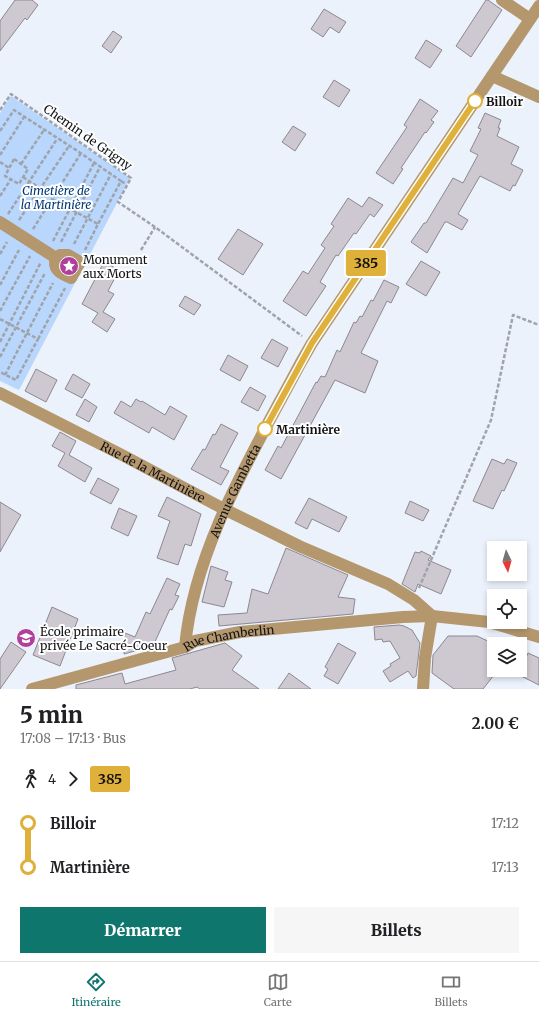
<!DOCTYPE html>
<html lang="fr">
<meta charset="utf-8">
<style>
:root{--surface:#fff;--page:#f6f6f6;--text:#202124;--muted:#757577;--line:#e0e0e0;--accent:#0f766e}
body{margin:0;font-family:Merriweather,serif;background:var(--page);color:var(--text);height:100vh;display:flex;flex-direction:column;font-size:15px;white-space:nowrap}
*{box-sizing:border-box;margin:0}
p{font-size:13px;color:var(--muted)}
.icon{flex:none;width:22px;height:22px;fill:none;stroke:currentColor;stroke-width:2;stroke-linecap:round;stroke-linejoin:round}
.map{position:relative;height:689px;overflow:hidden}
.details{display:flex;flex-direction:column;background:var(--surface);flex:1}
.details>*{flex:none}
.badge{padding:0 8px;border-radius:3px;font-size:14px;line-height:26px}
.needle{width:26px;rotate:175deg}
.fabs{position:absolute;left:487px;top:541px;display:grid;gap:8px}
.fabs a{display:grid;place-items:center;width:40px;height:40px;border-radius:0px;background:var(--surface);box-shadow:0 2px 6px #0003;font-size:20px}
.map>.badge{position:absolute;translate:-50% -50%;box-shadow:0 0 0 2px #fff}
.legs{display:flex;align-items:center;gap:6px;height:44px;padding:0 20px;font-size:13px}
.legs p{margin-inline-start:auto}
.overview{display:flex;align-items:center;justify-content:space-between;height:68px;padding:0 20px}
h1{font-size:22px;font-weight:800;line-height:30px}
.primary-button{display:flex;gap:8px;margin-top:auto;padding:8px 20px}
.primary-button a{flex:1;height:46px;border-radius:0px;background:var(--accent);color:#fff;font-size:16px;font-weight:800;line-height:46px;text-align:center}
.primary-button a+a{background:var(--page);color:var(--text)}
ul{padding:0 20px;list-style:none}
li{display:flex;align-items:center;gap:14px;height:44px;font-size:15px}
li i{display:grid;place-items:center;width:6px;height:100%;margin:0 5px;background:currentColor}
li i::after{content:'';width:10px;height:10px;margin:-5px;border:3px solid;border-radius:50%;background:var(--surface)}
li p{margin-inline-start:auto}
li:first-child i{background:linear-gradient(#0000 50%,currentColor 0)}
li:last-child i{background:linear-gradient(currentColor 50%,#0000 0)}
.menu{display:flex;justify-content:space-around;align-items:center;height:56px;border-top:1px solid var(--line);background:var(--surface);font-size:11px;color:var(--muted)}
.menu a{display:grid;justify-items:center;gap:2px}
.menu .active{color:var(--accent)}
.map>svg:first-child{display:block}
.green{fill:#b9d6fd}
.building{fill:#cec8d1;stroke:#8d8890}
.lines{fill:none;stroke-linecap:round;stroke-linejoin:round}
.path{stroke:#9fa4ab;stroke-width:2.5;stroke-dasharray:4 2;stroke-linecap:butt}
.minor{stroke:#b5976e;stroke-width:12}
.line-1-casing{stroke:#fff;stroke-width:9}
.line-1{stroke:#dfb03a;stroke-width:6}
.stop-1-dot{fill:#fff;stroke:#dfb03a;stroke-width:2}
.labels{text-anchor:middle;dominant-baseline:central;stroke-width:4;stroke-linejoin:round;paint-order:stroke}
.stop-label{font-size:12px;font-weight:bold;fill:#101215;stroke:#fefefe;text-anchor:start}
.street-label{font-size:12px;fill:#101215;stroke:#fefefe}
.park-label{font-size:12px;font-style:italic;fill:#003774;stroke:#fefefe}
.poi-label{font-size:12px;fill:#101215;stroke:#fefefe;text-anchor:start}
</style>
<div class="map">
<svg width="539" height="689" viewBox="0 0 539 689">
<rect width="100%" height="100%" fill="#ebf2fb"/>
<path class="green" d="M11 96 130 178 19 390 0 381V113Z"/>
<path class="building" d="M15 0H32L38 5 27 20 25 18 0 51V21Z
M486 0H488L502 10 471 57 456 46Z
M324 9 346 22 339 33 330 27 323 37 311 29Z
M113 31 122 37 111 53 102 46Z
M426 40 442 50 430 68 415 58Z
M334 80 350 90 339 107 323 97Z
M420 99 438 111 431 120 434 122 426 133 425 132 401 168 403 169 393 184 376 173 407 127 404 125Z
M485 113 501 120 498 128H500L497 136 519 147 511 164 523 170 515 186 513 185 510 191 480 176 458 214 468 220 462 230 447 222H445L427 253 411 242 424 223H426L453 178 463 183 478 155 470 151 481 129 478 128Z
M293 126 306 134 295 151 282 142Z
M369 197 383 205 374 217 370 214 356 234 354 233 338 256 336 255 320 282 326 286 306 316 283 301 303 271 308 274 325 248 321 245 334 226 331 224 348 198 362 207Z
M238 229 263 244 243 275 218 259Z
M421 261 440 272 426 296 406 284Z
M104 262 119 270 108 291 114 294 103 312 115 319 107 332 92 322 98 313 82 304Z
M384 280 399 287 391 303 387 301 361 353 378 361 365 393 335 380 281 479 265 470 278 446 281 448 316 382 317 383 321 376 325 377 337 350 340 352 354 322 356 323 360 316 362 317 371 300 373 301Z
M185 296 201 305 194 315 179 306Z
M272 339 288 348 278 367 261 358Z
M228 355 248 366 240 381 220 370Z
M36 369 57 380 46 402 25 391Z
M73 374 90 384 82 398 65 389Z
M250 387 266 396 258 411 241 402Z
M85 399 97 407 89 422 76 415Z
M136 399 141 402 142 401 165 415 170 406 187 416 174 440 152 427 149 433 114 413 121 401 131 407Z
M221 424 238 433 220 467 229 471 221 485 191 469 203 449 205 450 213 434 215 435Z
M60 432 76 441 69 455 92 468 85 482 58 466 65 453 52 446Z
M492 459 504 464 507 459 517 463 504 491 502 490 493 509 473 501Z
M98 478 119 489 111 504 90 493Z
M167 497 201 514 191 546 185 544 178 565 157 558 170 521 158 516Z
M309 498 347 517 339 532 312 519 307 529 295 523Z
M410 501 429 510 423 521 405 513Z
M0 502 21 515 0 552Z
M119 508 137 516 128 536 111 528Z
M286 548 348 575 338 597 355 599 353 614 219 626 218 615 247 613 252 589 268 594Z
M421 551 431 556 428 560 451 570 441 594 418 584 415 592 402 584 415 552 420 553Z
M211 566 228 572 225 580 232 582 224 607 202 602Z
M167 578 180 584 175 595 179 596 172 610 170 609 153 646 124 654 125 633 135 637 146 612 150 614Z
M52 607 78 619 60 666 33 655Z
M399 625 404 626 412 630 420 643 416 676 413 678 408 671 390 682 383 671 391 666 390 664 400 658 390 641 383 642 382 639 375 640 374 627Z
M448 636H477L492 643 489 651 494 654V675L483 689H454L432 673 433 655Z
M11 642 26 652 0 689V659Z
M225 643 242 656 232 670 259 689H200L197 687 190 689H76V685L122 673 125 684 176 670 172 658Z
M338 643 356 653 338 684 324 676 328 669 325 667Z
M528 653 539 658V685L519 675Z
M289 673 311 689H278Z"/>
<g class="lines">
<path class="path" d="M0 110 11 94 131 178 118 202 155 227 302 336
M0 131 14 110 79 152 121 181 98 224
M81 153 52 199 98 224 85 250
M0 155 24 117
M14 159 28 169 19 184 5 176Z
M0 162 9 168
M21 164 44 130
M23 177 41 189
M121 181 126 184
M0 196 11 179
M8 214 57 139
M19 220 69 146
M33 229 52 199
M53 241 94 163
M61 242 100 167
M74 244 111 174
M141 250 155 227
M0 254 7 242
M0 285 19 250
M0 311 30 256
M0 319 38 339 16 380 0 372
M38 339 65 288
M0 342 41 262
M0 357 45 273
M5 375 53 283
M419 588 491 420 513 315 539 325"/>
<g class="minor">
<path d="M502 0 530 19"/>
<path d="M492 76 539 97"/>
<path d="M0 222 56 258"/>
<path d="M60 255H68L80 262 71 278C62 274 52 270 56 258Z"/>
<path id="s1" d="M0 393 124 456 224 509 299 546 388 584 414 600 432 616"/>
<path id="s2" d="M185 647C194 547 254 451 300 364L312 343 539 6"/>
<path id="s3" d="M32 689 185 647 195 641 240 632 403 617 432 616 489 622 539 637"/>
<path d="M423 689 425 658 432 616"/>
</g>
</g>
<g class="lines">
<g class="line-1-casing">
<path id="line-1" d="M265 429 312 343 475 101"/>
</g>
<use href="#line-1" class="line-1"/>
</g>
<defs>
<g id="sight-disc" transform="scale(1)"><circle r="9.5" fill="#b0409c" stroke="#fefefe"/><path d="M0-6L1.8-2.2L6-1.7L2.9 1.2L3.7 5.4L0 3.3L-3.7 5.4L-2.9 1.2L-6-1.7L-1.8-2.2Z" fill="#fff"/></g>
<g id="school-disc" transform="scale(1)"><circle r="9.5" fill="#b0409c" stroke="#fefefe"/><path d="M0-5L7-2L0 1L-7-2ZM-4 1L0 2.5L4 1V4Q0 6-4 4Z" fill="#fff"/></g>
</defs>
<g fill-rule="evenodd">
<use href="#sight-disc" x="69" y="266"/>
<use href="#school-disc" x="26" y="638"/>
</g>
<g class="stop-1-dot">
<circle cx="475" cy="101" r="7"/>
<circle cx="265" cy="429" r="7"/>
</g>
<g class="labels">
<g class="stop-label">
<text x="486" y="101">Billoir</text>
<text x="276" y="429">Martinière</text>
</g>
<g class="street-label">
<text transform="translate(88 137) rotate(35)">Chemin de Grigny</text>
<text stroke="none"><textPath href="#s1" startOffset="172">Rue de la Martinière</textPath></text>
<text stroke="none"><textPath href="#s2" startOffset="165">Avenue Gambetta</textPath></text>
<text stroke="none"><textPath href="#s3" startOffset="204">Rue Chamberlin</textPath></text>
</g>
<g class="park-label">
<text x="56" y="190">Cimetière de<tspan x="56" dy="14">la Martinière</tspan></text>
</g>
<g class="poi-label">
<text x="83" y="259">Monument<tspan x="83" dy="14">aux Morts</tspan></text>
<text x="40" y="631">École primaire<tspan x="40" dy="14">privée Le Sacré-Coeur</tspan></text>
</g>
</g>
</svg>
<div class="fabs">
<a><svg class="needle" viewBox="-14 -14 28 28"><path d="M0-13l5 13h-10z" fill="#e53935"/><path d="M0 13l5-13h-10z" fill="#757577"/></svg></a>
<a><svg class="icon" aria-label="locate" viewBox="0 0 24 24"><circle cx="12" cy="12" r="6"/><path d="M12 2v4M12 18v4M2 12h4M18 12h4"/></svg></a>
<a><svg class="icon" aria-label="layers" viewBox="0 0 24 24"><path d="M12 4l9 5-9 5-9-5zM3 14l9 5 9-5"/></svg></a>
</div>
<b class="badge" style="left:366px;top:263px;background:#dfb03a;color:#111">385</b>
</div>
<section class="details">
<div class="overview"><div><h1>5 min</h1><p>17:08 – 17:13 · Bus</p></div><b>2.00 €</b></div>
<div class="legs"><svg class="icon" aria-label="walk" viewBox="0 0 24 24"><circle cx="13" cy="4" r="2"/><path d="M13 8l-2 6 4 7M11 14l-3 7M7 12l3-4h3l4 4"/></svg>4<svg class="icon" aria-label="forward" viewBox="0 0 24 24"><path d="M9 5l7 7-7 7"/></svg><b class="badge" style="background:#dfb03a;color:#111">385</b></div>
<ul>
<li><i style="color:#dfb03a"></i><b>Billoir</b><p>17:12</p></li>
<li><i style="color:#dfb03a"></i><b>Martinière</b><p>17:13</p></li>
</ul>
<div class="primary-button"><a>Démarrer</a><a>Billets</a></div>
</section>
<nav class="menu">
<a class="active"><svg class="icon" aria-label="directions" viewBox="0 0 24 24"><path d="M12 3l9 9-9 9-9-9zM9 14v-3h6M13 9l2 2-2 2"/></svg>Itinéraire</a>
<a><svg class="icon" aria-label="map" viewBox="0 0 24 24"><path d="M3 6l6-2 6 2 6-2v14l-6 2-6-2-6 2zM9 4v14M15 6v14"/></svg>Carte</a>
<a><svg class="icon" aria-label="tickets" viewBox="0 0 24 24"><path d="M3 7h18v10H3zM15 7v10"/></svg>Billets</a>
</nav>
